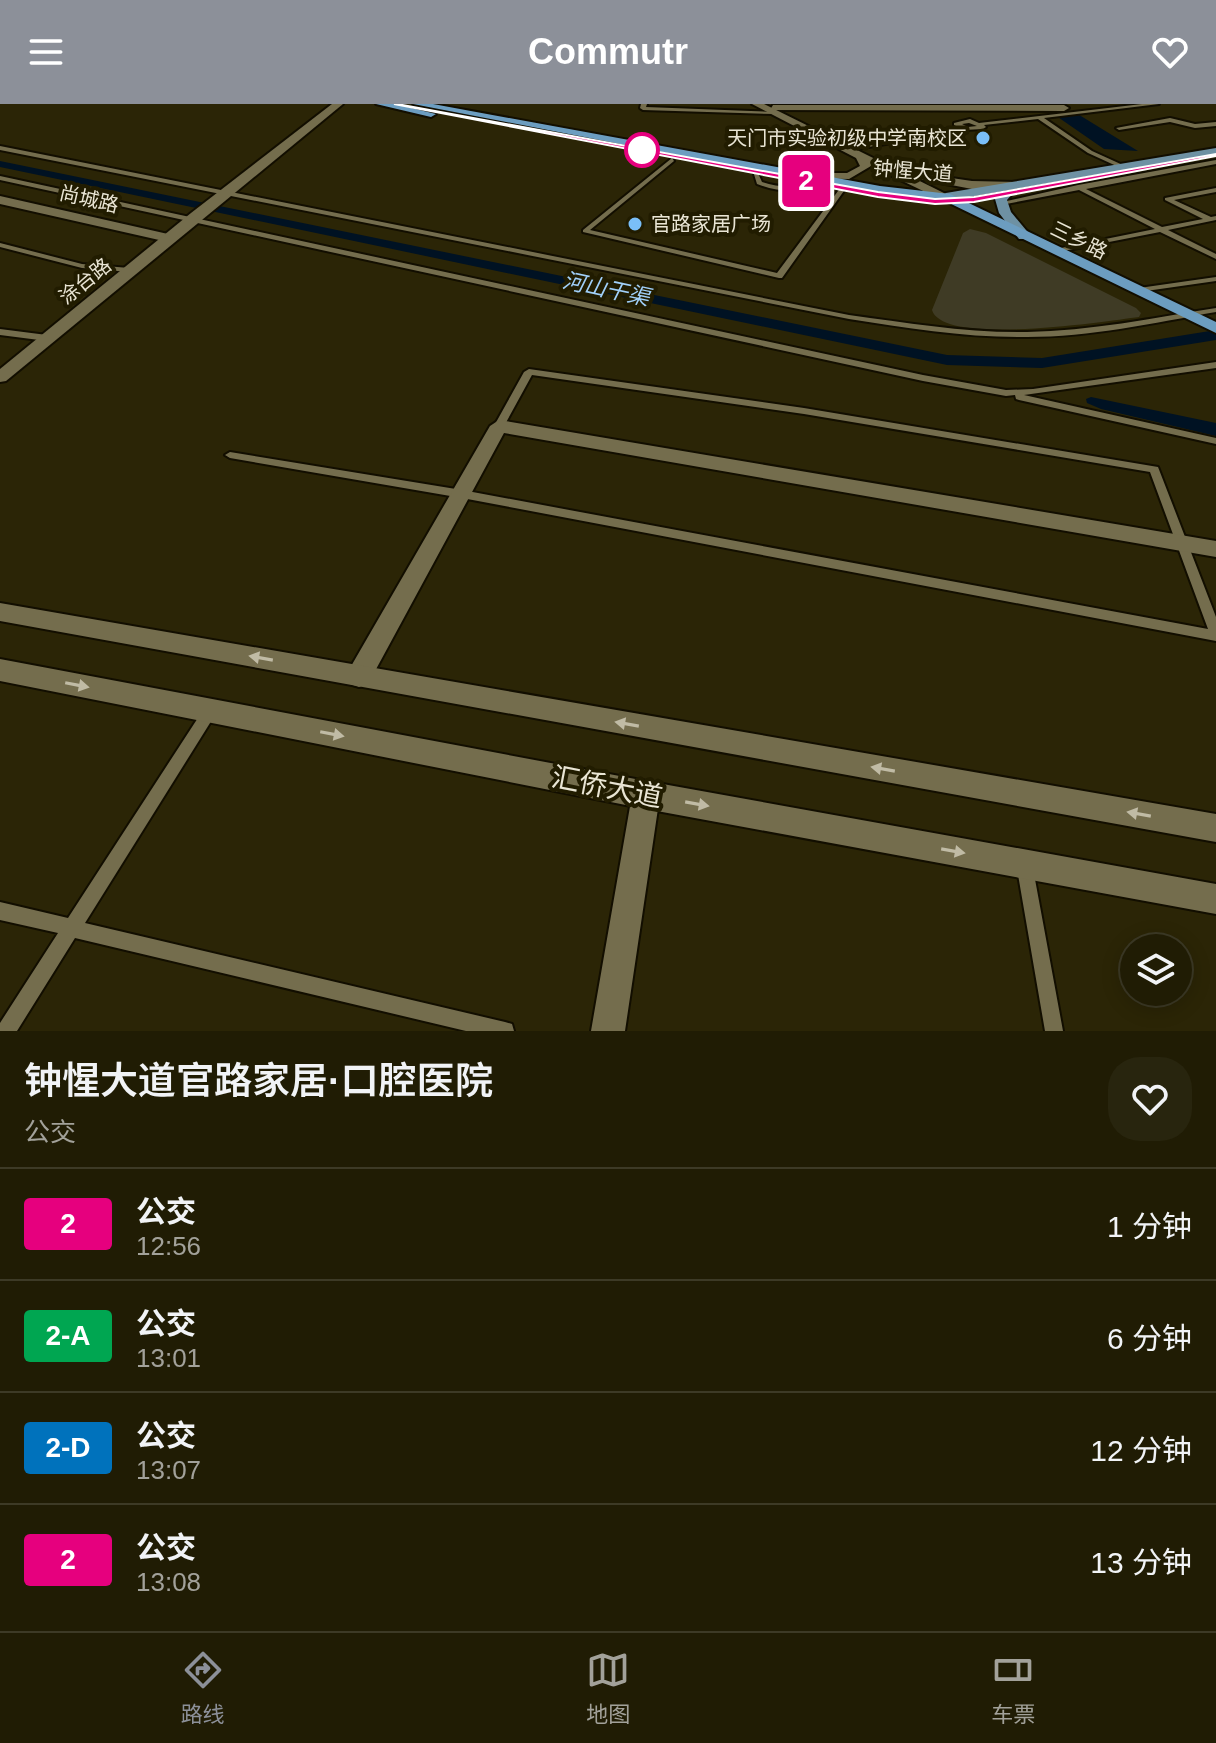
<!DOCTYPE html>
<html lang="zh">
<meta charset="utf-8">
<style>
:root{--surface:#201c04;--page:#28250e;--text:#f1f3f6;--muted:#a2a19a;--line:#3d3a26;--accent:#8c9099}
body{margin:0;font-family:Arial,"Noto Sans SC",sans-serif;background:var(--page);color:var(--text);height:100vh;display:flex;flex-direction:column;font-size:30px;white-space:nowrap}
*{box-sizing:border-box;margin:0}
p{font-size:26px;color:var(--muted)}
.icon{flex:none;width:44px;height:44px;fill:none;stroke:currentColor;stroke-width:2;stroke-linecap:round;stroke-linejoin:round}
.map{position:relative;height:927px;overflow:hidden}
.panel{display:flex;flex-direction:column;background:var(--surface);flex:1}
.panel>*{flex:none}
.badge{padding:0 16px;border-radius:6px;font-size:28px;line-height:52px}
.fabs{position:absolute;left:1120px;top:830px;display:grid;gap:16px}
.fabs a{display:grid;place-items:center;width:72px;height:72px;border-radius:50%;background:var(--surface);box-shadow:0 4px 20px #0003,0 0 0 2px var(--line);font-size:40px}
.map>.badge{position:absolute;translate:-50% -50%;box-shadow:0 0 0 4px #fff}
.round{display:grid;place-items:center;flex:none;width:84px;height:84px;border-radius:32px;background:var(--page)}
.headline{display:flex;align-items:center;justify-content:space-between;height:136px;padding:0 24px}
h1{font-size:38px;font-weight:600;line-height:60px}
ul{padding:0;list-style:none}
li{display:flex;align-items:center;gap:24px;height:112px;padding:0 24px;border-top:2px solid var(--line)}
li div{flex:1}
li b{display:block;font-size:30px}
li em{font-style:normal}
li .badge{min-width:88px;font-weight:700;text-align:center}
header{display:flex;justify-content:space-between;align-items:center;height:104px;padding:0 24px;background:var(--accent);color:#fff;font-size:36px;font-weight:600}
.tab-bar{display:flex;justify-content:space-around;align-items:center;height:112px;border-top:2px solid var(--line);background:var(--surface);font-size:22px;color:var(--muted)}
.tab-bar a{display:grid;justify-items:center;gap:4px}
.tab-bar .selected{color:var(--accent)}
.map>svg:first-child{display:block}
.green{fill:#3f3b25}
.water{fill:#001223}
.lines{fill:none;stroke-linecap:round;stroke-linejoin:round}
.canal{fill:#001223;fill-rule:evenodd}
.service-casing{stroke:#120e00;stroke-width:4}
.minor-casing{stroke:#120e00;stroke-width:4}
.tertiary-casing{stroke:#120e00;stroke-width:4}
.secondary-casing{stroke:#120e00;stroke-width:4}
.primary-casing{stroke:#120e00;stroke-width:4}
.trunk-casing{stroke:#120e00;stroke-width:4}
.service{fill:#746d4d;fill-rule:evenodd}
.minor{fill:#746d4d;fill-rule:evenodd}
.tertiary{fill:#746d4d;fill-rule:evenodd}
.secondary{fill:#746d4d;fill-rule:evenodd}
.primary{fill:#6e91a3;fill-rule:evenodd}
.trunk{fill:#6c9dc0;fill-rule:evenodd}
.oneway{fill:#c0bba5}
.line{fill:#e6007e;stroke:#fff;stroke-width:2}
.poi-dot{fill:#7abff8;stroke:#211c00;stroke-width:3}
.stop-dot{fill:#fff;stroke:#e6007e;stroke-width:4}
.labels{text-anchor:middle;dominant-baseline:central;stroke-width:8;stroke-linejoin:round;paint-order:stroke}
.far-poi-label{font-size:20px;fill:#e9e5d4;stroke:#211c00;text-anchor:end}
.far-street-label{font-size:20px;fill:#e9e5d4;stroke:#211c00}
.far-water-label{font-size:22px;font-style:italic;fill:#a1d0f9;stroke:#211c00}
.near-street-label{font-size:28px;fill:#e9e5d4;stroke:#211c00}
</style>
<header><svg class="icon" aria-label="menu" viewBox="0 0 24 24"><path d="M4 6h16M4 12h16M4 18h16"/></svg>Commutr<svg class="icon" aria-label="heart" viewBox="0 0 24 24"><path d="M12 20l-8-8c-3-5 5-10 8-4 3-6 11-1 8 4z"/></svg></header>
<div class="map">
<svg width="1216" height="927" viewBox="0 0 1216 927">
<rect width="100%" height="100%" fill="#2b2506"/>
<path class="green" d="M970 125 986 129 1136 204 1141 209 1139 213C1107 217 943 243 932 206L963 129Z"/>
<path class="water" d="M1052 9H1076L1138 47 1104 45Z
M1091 293 1216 319V332L1101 305 1087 299 1086 295Z"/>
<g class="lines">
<path class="canal" d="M0 57 947 251 1042 254 1216 226V236L1042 264 947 261 0 63Z"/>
<g class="service-casing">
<path id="service" d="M641 0H647L646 3 777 8 774 10 643 6 640 4Z
M1142 0H1159L1044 14 1092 47 1125 62 1123 65 1088 49 1038 15 984 21 986 23 983 25 964 26 846 47 843 45 958 23 954 21V19L970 15 979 19ZM969 19 977 22 968 23 962 20Z
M1170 14 1195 20 1216 18V22L1195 24 1170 18 1119 26 1116 24Z
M0 42 849 211C908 219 967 229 1027 228 1090 227 1153 214 1216 204V208C1153 219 1090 233 1027 233 967 234 908 224 849 215L0 46Z
M672 54 674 57 590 126 777 169 841 83 846 84 782 174H779L583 128V126Z
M1216 56V60L1086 85 1162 123 1203 115 1165 96V94L1216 84V88L1174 96 1211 113 1216 112V116L1168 126 1216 150V155L1160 128 1053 149 1052 147 1056 145 1155 125 1079 86 1001 101 998 99 1078 81Z
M753 67H757L762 78C782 85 801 83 822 78L825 80C804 89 779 89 757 80Z
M0 72 923 271 1006 286 1033 285 1216 258V264L1024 291 1216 334V340L1019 296 1016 295 1015 291 1006 292 923 277 0 76Z
M0 139 82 160 129 164 133 166 129 168 82 164 0 143Z
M1216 173V177L1139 188 1135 186 1139 184Z
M0 225 47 231 51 234 47 237 0 231Z
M529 265 804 304 1158 363 1216 513V537L462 394 230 354 225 351 230 348 462 386 1208 525 1150 368 804 310 532 271 503 324H495L494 322 524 268Z
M210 601 215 603 217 607 215 611 85 819 505 918 512 920 514 927H466L75 834 17 927H0V919L58 829 0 816V798L68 814 205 603Z
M1024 751 1030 753 1032 759 1063 927H1045L1016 759 1018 753Z"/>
</g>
<g class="minor-casing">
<path id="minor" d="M773 1H1064L1069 4 1064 7 770 6Z
M0 92 168 130 175 134 168 138 0 100Z
M499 316 1216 437V453L504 329 368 580 359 583 350 580 347 572 350 564 490 322Z
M646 677 656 681 660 691 625 927H591L632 691 636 681Z"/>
</g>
<g class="tertiary-casing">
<path id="tertiary" d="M332 0H343L6 277 0 278V265L191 109Z"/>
</g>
<g class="secondary-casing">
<path id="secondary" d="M752 0H764L952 93 942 96 871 62 849 75 800 74 798 72 804 69H847L860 62 856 54Z
M924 70 972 77 1017 78 1023 82 1017 86 972 85 920 75V71Z
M0 499 1216 710V738L0 517Z
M0 555 646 677 1216 780V810L646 705 0 577Z"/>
</g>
<g class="primary-casing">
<path id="primary" d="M1216 44V50L946 97 940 93 946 89Z
M1002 87 1012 90 1007 96 1011 108 1031 132 1029 135H1019L999 109 995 95Z"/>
</g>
<g class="trunk-casing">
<path id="trunk" d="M376 0H395L436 10 431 13Z
M413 0H433L880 82 950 90 1216 218V229L943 96 880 90Z"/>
</g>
<use href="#service" class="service"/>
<use href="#minor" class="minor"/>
<use href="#tertiary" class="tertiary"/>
<use href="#secondary" class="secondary"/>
<use href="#primary" class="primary"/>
<use href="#trunk" class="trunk"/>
</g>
<defs><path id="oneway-solid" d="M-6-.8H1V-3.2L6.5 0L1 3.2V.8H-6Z" transform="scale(2)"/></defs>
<g class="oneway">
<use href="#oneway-solid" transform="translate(261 554) rotate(-170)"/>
<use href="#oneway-solid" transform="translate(77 581) rotate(11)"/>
<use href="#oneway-solid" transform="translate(627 620) rotate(-170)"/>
<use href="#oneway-solid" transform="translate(332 630) rotate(11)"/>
<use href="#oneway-solid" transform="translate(883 665) rotate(-170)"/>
<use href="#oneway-solid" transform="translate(697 700) rotate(10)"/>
<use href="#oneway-solid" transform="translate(1139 710) rotate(-170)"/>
<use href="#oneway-solid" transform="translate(953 747) rotate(10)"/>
</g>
<path class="line" d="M394 0H397L878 88 935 95 974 93 1216 50V52L974 98 935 100 878 93Z"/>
<g class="poi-dot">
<circle cx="983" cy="34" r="8"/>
<circle cx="635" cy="120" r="8"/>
</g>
<circle class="stop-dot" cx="642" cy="46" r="16"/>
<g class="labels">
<g class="far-poi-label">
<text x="967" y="34">天门市实验初级中学南校区</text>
<text x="651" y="120" text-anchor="start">官路家居广场</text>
</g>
<g class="far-street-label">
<text transform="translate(913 67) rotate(5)">钟惺大道</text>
<text transform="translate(89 95) rotate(13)">尚城路</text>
<text transform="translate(1079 136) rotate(26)">三乡路</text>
<text transform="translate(85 177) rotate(-39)">涂台路</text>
</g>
<g class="far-water-label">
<text transform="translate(606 185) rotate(12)">河山干渠</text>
</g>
<g class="near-street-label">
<text transform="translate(607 683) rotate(11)">汇侨大道</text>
</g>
</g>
</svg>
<div class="fabs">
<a><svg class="icon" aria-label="layers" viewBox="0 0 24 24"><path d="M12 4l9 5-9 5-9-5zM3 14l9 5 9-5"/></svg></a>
</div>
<b class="badge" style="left:806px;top:77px;background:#e6007e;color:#fff">2</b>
</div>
<section class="panel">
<div class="headline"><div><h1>钟惺大道官路家居·口腔医院</h1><p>公交</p></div><a class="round"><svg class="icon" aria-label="heart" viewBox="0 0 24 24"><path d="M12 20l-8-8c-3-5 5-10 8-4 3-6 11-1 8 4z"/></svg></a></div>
<ul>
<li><span class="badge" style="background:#e6007e;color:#fff">2</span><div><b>公交</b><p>12:56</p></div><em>1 分钟</em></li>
<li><span class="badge" style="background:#00a651;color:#fff">2-A</span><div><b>公交</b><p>13:01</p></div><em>6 分钟</em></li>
<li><span class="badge" style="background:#0072bc;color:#fff">2-D</span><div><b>公交</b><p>13:07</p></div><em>12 分钟</em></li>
<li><span class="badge" style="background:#e6007e;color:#fff">2</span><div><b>公交</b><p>13:08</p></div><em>13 分钟</em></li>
</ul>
</section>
<nav class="tab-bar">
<a class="selected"><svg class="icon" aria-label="directions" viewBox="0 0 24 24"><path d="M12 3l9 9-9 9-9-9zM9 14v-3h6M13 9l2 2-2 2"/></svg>路线</a>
<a><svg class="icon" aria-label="map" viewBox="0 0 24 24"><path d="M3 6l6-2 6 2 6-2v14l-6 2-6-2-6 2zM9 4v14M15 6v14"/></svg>地图</a>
<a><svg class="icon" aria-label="tickets" viewBox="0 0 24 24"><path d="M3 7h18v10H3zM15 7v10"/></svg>车票</a>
</nav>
